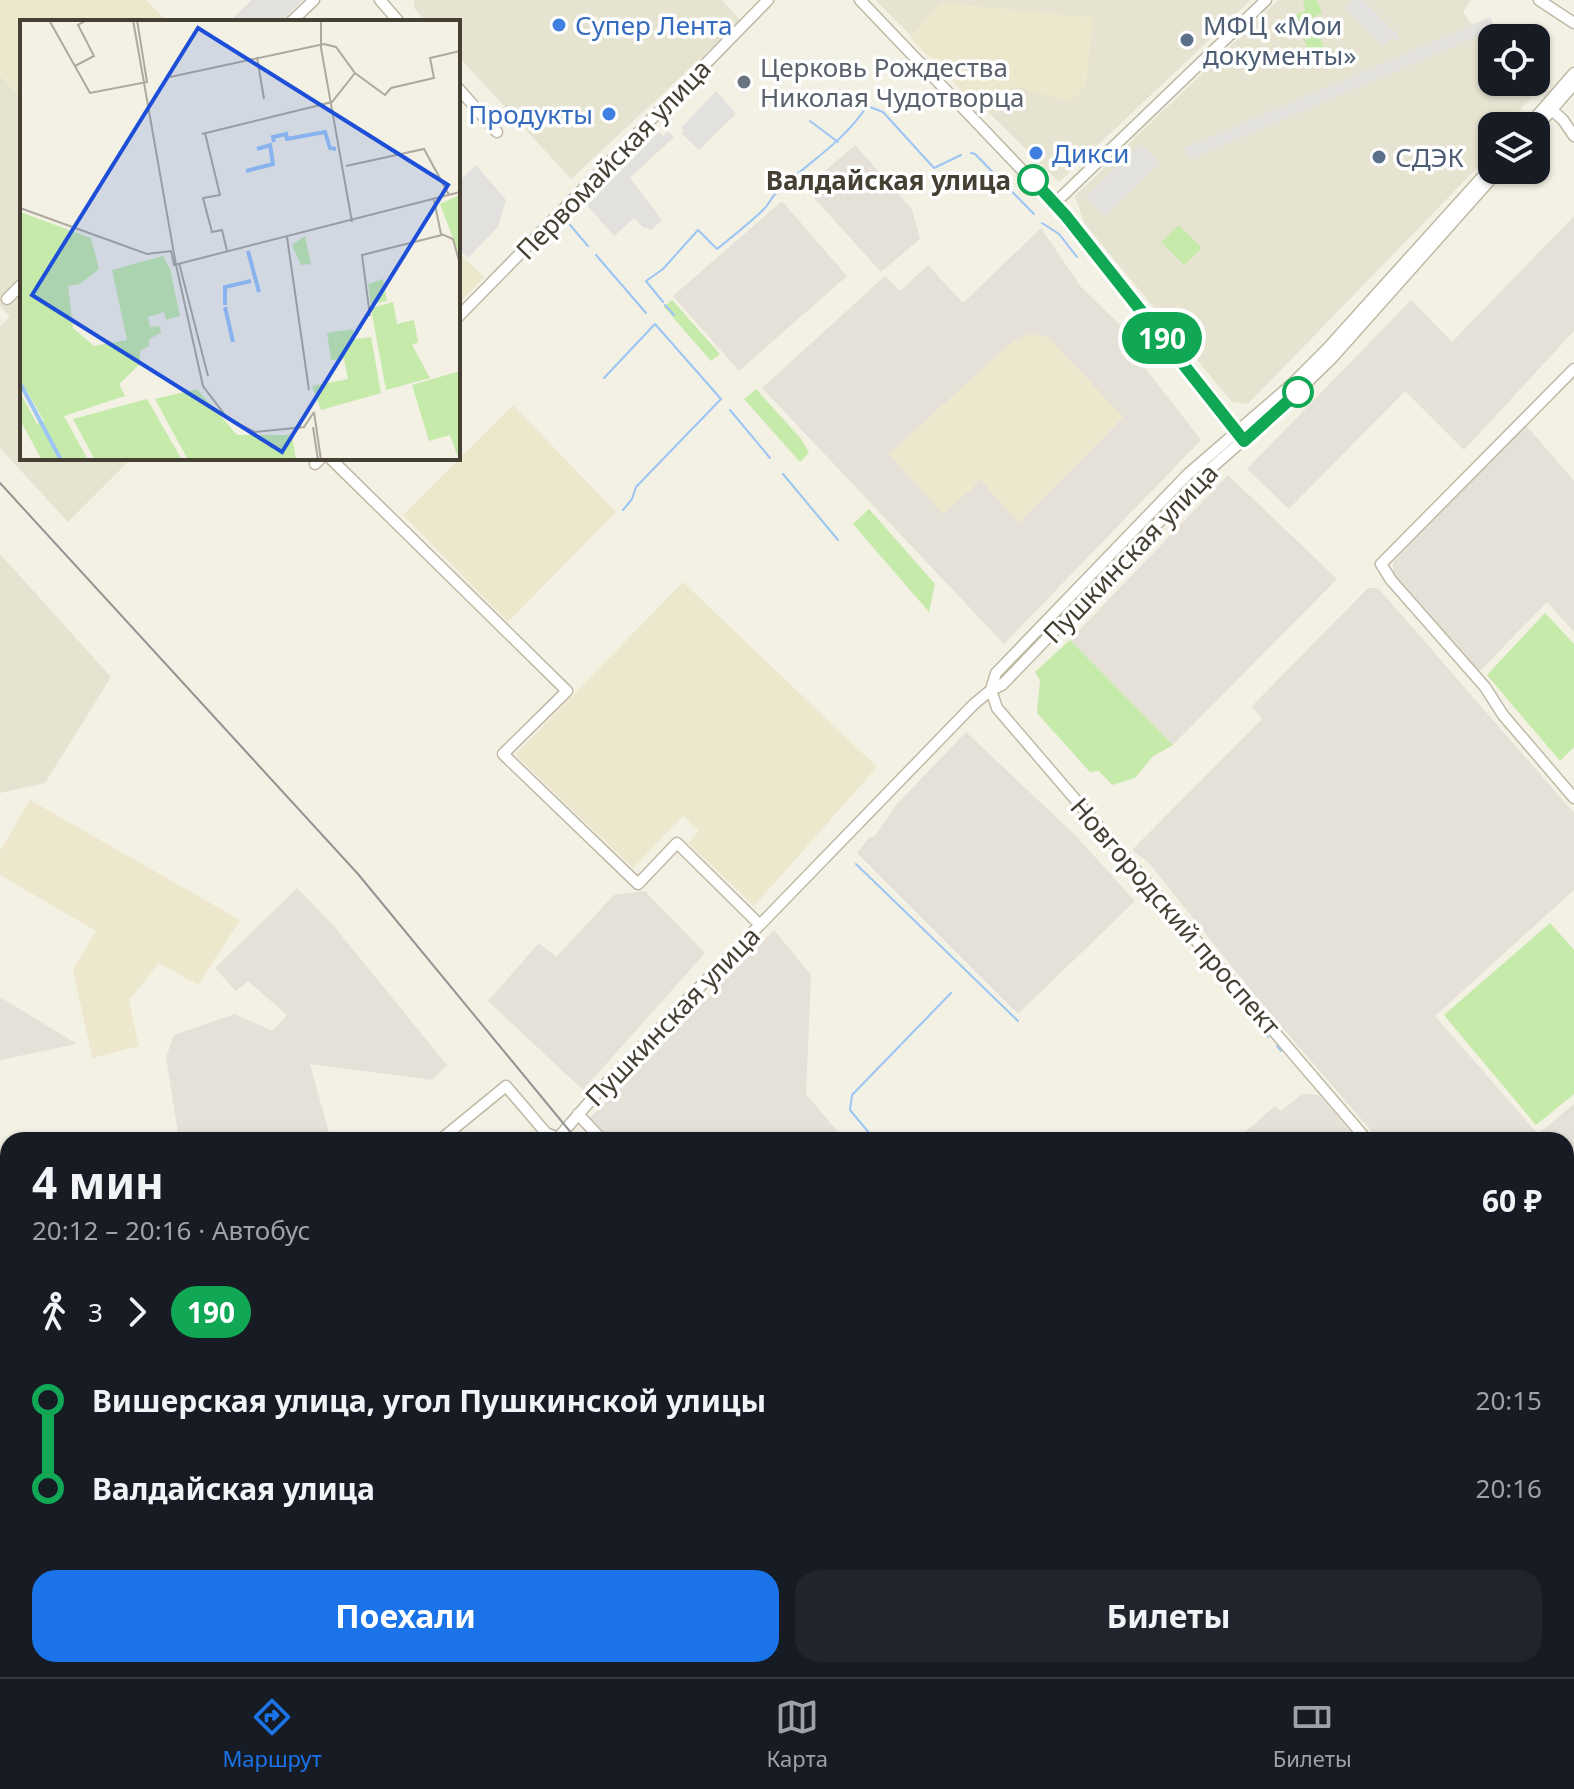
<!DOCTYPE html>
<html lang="ru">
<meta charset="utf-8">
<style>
:root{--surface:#171b24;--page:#20242c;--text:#f1f3f6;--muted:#9ea1a6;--line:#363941;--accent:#1a73e8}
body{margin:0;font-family:"Noto Sans",sans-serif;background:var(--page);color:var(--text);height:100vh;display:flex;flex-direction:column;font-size:30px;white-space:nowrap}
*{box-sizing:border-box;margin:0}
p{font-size:26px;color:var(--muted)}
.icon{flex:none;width:44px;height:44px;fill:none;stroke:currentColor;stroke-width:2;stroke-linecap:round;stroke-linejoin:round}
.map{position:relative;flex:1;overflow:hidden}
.details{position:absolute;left:0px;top:1132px;width:1574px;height:546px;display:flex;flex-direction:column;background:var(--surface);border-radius:24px 24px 0 0;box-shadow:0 2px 6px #0004}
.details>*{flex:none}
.badge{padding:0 16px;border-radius:26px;font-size:28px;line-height:52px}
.controls{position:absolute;left:1478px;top:24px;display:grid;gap:16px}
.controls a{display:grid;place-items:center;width:72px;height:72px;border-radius:16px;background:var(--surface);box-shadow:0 2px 6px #0004;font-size:40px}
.map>.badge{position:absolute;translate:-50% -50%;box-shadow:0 0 0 4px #fff}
.legs{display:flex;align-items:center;gap:12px;height:88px;padding:0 32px;font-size:26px}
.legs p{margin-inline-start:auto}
.overview{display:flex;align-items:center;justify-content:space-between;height:136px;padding:0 32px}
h1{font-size:44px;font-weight:700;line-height:60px}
.primary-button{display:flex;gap:16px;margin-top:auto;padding:16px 32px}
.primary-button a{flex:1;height:92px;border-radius:24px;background:var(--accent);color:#fff;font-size:32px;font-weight:700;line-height:92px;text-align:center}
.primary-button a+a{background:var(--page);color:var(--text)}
ul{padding:0 32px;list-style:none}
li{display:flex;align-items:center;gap:28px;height:88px;font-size:30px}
li i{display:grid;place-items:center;width:12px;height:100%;margin:0 10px;background:currentColor}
li i::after{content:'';width:20px;height:20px;margin:-10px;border:6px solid;border-radius:50%;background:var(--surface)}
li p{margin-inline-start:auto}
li:first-child i{background:linear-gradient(#0000 50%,currentColor 0)}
li:last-child i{background:linear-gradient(currentColor 50%,#0000 0)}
.tab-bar{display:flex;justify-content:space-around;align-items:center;height:112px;border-top:2px solid var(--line);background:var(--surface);font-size:22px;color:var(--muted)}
.tab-bar a{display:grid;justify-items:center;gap:4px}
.tab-bar .on{color:var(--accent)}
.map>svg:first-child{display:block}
.residential{fill:#e7e3d1}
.industrial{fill:#e5e1d9}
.education{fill:#ede8cd}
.green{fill:#c5eaaa}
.parking{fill:#e3e1dd}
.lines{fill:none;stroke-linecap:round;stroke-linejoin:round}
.stream{stroke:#9cc5f4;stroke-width:2}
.minor-casing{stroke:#bfb9a6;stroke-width:13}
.minor{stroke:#fff;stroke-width:10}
.tram{stroke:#949494;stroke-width:2}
.line-1-casing{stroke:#fff;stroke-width:18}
.line-1{stroke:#10a855;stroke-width:12}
.shop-dot{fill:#3f7fe0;stroke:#fff;stroke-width:3}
.service-dot{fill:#5c6f8a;stroke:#fff;stroke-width:3}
.worship-dot{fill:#6b7280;stroke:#fff;stroke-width:3}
.stop-1-dot{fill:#fff;stroke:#10a855;stroke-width:4}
.labels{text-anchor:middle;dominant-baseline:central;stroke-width:7;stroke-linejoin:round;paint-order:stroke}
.shop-label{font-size:26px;fill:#366cbe;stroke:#fff;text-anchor:start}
.service-label{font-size:26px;fill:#4e5e75;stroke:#fff;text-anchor:start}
.worship-label{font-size:26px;fill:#5b616d;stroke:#fff;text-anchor:start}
.street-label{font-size:26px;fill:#454033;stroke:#fff}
.stop-label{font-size:26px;font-weight:bold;fill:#454033;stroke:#fff;text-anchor:end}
.inset-river{fill:none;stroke:#9cc5f4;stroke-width:4}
.inset-road{fill:none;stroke:#adaa9d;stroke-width:2}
.view{fill:#1d4ed8;fill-opacity:0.15;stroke:#1d4ed8;stroke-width:4}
.inset-edge{fill:none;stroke:#454033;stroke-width:4}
</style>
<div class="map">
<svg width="1574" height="1677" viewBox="0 0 1574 1677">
<rect width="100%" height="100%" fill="#f3f0e4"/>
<path class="residential" d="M414 0H722L741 21 571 179 458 56V22H427L414 8Z
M875 0H1251L1059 182Z
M1278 0H1471L1463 12 1492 54V82H1518L1532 97 1506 126H1492V141L1476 169 1248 404 1232 402 1084 223 1075 196Z
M0 75 22 98V458H132L68 522 0 448V326L10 317 0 306Z
M0 554 111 677 45 783 0 793Z"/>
<path class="industrial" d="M855 145 912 209 920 239 881 272 805 188Z
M782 201 847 276 739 371 673 296Z
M1574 216V331L1464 450 1405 391 1289 509 1247 469 1411 300 1452 342Z
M1041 228 1081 287 1143 347 1136 356 1201 440 1004 644 762 388 885 276 900 291 928 265 963 303Z
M1526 425 1574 481V632L1547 602 1478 673 1393 573V562Z
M1228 475 1337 579 1173 745 1070 640Z
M1368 588H1378L1574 813V890L1435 1016 1538 1134 1574 1104V1243L1566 1250V1140H1379L1263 1005 1147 861 1132 850 1262 719 1252 706Z
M966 732 1075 835 1135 901 1018 1014 857 853 869 838 875 836 896 805Z
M297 888 333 925 447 1065 432 1080 310 1064 331 1140H179L166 1057 174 1035 235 1014 272 1031 287 1015 248 981 236 991 215 968Z
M645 891 705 953 583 1090 488 1001 539 943 556 957 614 895Z
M774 930 811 975 806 1094 845 1140H612L589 1119Z
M0 997 77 1044 0 1060Z
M1302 1094 1319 1095 1358 1140H1236L1275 1106 1281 1111Z
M1566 1400 1574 1409V1491L1566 1497Z"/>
<path class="education" d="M0 0H146L168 22H22V97L0 75Z
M942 3 1093 18 1086 85 1070 102 1013 86 984 114 910 37Z
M458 252 484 277 458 304Z
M1031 334 1048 337 1123 417 1019 523 981 480 943 514 889 454 1012 342Z
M513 405 616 512 508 622 403 515Z
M683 582 877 767 754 906 688 843 699 831 683 816 633 868 515 755Z
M30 800 240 920 198 985 159 963 129 1000 139 1046 92 1058 73 969 96 931 0 875V851Z"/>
<path class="green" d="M1303 0H1317L1322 13 1312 18 1326 52 1311 58 1295 15 1305 11Z
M1179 225 1202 248 1184 265 1161 242Z
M672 300 720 354 711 361 664 307Z
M756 389 801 439 809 453 800 462 744 399Z
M869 509 935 584 929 612 853 524Z
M1545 613 1574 644V747L1560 761 1487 675Z
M1070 640 1173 745 1152 757 1135 778 1112 785 1099 771 1090 772 1037 713 1040 680 1035 672Z
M1550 923 1574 950V1094L1536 1125 1444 1015Z
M8 1272V1670H249L255 1677H0V1274Z
M1571 1572 1574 1576V1677H1442L1452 1670H1566V1577Z
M488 1670H680L682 1677H481Z
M980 1670H1096L1114 1677H973Z"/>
<path class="parking" d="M252 0H303L280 22H229Z
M1353 0H1364L1400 37 1396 41 1392 37 1383 46 1345 8Z
M1490 17 1495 29 1189 160 1184 148Z
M716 91 736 114 699 150 681 133 683 131 681 128Z
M668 131 674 137 630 178 662 220 650 231 646 227 644 228 634 218 614 236 587 205 659 132 663 136Z
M1141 143 1160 163 1105 216 1086 197Z
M476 165 506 200 498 227 468 258 458 249V182Z"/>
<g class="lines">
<path class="stream" d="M810 121 838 142
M971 153 975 154 1034 214
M1042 223 1059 234 1077 257
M570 225 588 246
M596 255 646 313
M663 302 646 281 663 269 698 230 717 249C733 236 750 223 765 208 769 203 772 197 776 193 808 162 842 144 867 106L883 112 934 168 961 155
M665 305 674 315
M604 378 655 324 721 399 636 487 632 499 623 510
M730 410 770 458
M783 474 838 540
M856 864 1018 1021
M1220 981 1231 994
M1240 1004 1268 1037
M1277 1046 1281 1051
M875 1140 850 1110 852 1095 951 993"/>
<g class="minor-casing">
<path id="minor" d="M380 0 399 22
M860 0 1063 213 1239 436
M1539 0 1574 23
M291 22 314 0
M458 88 497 132
M1552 110 1563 120 1574 136
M1528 126 1574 73
M1536 128 1574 84
M1055 203 1266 0
M7 299 22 284
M458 317 768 0
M1574 369 1381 564 1391 580 1485 687 1503 715 1574 798
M330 458 567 691 503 754 638 884 677 843 760 925
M315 464 321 458
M991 690 996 673 1002 667 1188 474 1292 384 1326 350 1492 166
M991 690 997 708 1367 1140
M578 1114 602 1140
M440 1140 506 1086 546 1133 558 1138 597 1093 974 704 991 690 1002 685 1210 469 1288 401 1333 357 1499 170
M0 1251 8 1250"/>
</g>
<use href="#minor" class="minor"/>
<path class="tram" d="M0 483 358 874 577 1140
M1566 1540 1574 1533
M1207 1670 1236 1677
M1339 1677 1371 1670"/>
</g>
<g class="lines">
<g class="line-1-casing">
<path id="line-1" d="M1033 180 1066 216 1244 441 1298 392"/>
</g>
<use href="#line-1" class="line-1"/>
</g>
<g class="shop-dot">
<circle cx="559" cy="25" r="8"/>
<circle cx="609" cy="114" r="8"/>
<circle cx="1036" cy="153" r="8"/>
</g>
<g class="service-dot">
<circle cx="1187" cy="40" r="8"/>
<circle cx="1379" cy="157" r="8"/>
</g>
<circle class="worship-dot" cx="744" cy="82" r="8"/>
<g class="stop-1-dot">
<circle cx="1033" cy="180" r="14"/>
<circle cx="1298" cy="392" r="14"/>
</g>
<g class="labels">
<g class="shop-label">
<text x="575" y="25">Супер Лента</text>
<text x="593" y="114" text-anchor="end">Продукты</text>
<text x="1052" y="153">Дикси</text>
</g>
<g class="service-label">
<text x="1203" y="25">МФЦ «Мои<tspan x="1203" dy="30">документы»</tspan></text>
<text x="1395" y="157">СДЭК</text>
</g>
<g class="worship-label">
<text x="760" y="67">Церковь Рождества<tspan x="760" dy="30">Николая Чудотворца</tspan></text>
</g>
<g class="street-label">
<text transform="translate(613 159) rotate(-46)">Первомайская улица</text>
<text transform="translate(1130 553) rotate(-46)">Пушкинская улица</text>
<text transform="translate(1176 916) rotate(49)">Новгородский проспект</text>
<text transform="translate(672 1016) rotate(-46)">Пушкинская улица</text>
</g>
<g class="stop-label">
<text x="1011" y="180">Валдайская улица</text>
</g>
</g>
<g transform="translate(20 20)">
<rect width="440" height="440" fill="#f3f0e4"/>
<path d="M440 175V230L438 231 420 184ZM0 192 71 218 79 249 60 264 48 266 53 308 74 326 107 320 92 250 143 236 150 249 160 296 146 300 144 292 128 297 130 307 140 306 141 313 129 319V326L120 331V344L99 364 105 376 44 396 68 440H22L0 400V372L17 404 24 401 0 359ZM285 216 291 244 281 245 272 225ZM363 259 367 281 351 284 348 264ZM373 282 377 304 394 300 398 322 392 325 410 358 366 370 351 288ZM333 309 335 319 351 317 361 373 301 390 292 366 328 359 324 339 311 340 307 313ZM440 351V434L437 435 430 415 409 421 392 365ZM177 369 217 415H272L276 440H168L135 379ZM127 379 162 440H75L53 399Z" fill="#c5eaaa"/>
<path class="inset-river" d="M254 122 253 117 266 114 267 119 305 112 310 128 316 129M226 151 253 144 250 125 237 129M228 231 239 272M205 285V267L231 261M205 287 213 322M0 363 41 440"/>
<path class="inset-road" d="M29 0 70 73 127 62 117 0M113 0 156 245 183 366 208 399 235 412 284 407 294 392M301 0V28L332 202M237 37 244 79M55 46 74 36 58 5 67 0M150 57 304 24 316 27 335 53 365 75 371 68 414 58 410 38 440 31M185 113 200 175 183 178 192 212 202 210 207 231M182 114 312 82 335 53M326 146 404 129 429 175M414 180 421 214 433 219 440 244M0 188 127 234 151 231 154 245 440 172M267 217 289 370M159 243 188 356M350 296 342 235 422 215M294 392 301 440M293 407 298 440"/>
<path class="view" d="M178 8 428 165 262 432 12 275Z"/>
<rect width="440" height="440" class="inset-edge"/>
</g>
</svg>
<div class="controls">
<a><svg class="icon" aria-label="locate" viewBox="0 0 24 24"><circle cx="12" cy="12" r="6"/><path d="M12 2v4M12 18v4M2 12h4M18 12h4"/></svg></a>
<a><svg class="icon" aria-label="layers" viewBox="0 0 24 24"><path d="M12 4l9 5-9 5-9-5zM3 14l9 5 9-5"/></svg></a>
</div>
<b class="badge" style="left:1162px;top:338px;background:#10a855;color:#fff">190</b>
<section class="details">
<div class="overview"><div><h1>4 мин</h1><p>20:12 – 20:16 · Автобус</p></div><b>60 ₽</b></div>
<div class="legs"><svg class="icon" aria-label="walk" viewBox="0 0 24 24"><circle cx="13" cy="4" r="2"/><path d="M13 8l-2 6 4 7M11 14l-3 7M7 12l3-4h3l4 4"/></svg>3<svg class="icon" aria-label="forward" viewBox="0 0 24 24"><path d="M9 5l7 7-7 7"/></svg><b class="badge" style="background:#10a855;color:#fff">190</b></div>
<ul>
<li><i style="color:#10a855"></i><b>Вишерская улица, угол Пушкинской улицы</b><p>20:15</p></li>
<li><i style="color:#10a855"></i><b>Валдайская улица</b><p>20:16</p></li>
</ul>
<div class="primary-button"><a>Поехали</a><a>Билеты</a></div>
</section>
</div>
<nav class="tab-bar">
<a class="on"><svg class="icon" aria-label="directions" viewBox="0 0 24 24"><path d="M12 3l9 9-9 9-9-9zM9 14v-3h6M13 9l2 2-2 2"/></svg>Маршрут</a>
<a><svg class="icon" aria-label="map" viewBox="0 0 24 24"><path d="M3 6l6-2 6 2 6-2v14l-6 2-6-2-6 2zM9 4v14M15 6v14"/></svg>Карта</a>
<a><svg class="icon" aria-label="tickets" viewBox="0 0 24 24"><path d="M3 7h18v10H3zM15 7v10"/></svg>Билеты</a>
</nav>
